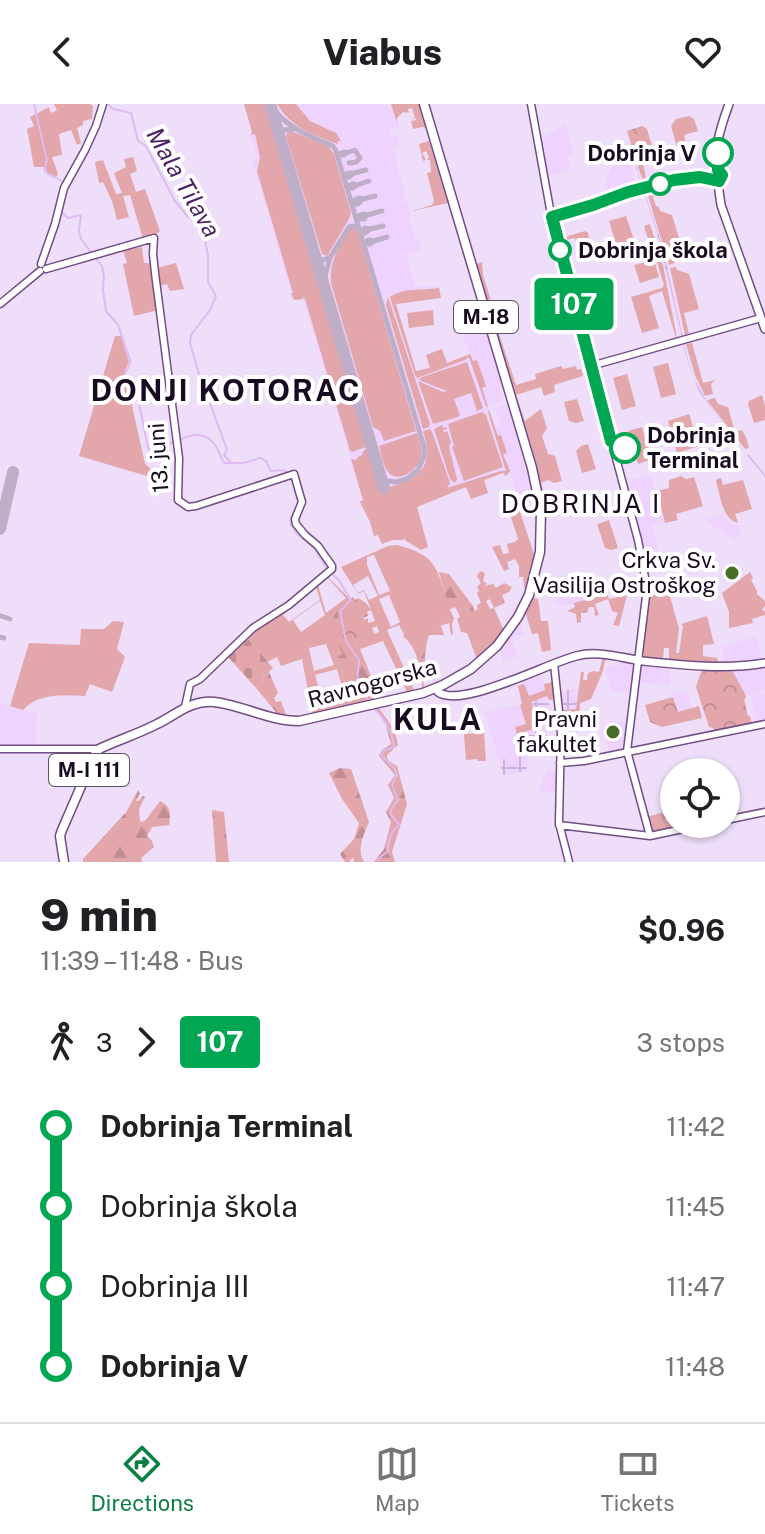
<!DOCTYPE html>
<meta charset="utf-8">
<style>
:root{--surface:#fff;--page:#f6f6f6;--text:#202124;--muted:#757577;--line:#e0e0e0;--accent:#0b8043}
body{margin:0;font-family:"Public Sans",sans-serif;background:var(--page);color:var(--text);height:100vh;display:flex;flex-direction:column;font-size:30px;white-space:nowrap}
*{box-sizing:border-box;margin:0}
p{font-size:26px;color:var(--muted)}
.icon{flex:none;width:44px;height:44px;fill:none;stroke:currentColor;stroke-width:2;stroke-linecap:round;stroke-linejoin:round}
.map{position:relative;height:758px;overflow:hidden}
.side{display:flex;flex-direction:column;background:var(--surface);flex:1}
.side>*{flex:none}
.badge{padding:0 16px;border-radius:6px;font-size:28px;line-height:52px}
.buttons{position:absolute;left:660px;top:654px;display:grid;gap:16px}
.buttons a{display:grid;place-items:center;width:80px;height:80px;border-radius:50%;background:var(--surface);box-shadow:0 2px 6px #0004;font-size:40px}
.map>.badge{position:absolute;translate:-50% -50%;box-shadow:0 0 0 4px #fff}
.legs{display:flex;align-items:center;gap:12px;height:88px;padding:0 40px;font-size:26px}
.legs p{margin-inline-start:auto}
.headline{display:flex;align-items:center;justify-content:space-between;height:136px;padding:0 40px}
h1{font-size:44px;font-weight:800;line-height:60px}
ul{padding:0 40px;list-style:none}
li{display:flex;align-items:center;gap:28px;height:80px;font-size:30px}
li i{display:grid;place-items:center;width:12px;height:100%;margin:0 10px;background:currentColor}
li i::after{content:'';width:20px;height:20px;margin:-10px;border:6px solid;border-radius:50%;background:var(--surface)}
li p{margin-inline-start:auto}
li:first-child i{background:linear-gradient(#0000 50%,currentColor 0)}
li:last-child i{background:linear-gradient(currentColor 50%,#0000 0)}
header{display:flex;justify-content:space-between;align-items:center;height:104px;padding:0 40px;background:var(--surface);font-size:36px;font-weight:800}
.menu{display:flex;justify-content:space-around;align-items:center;height:112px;border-top:2px solid var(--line);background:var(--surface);font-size:22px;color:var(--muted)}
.menu a{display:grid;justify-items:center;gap:4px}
.menu .on{color:var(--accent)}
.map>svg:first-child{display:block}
.built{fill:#eed3fe}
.industrial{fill:url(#industrial-grid)}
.grass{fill:#e2a6ab;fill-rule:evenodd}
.forest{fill:url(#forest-firs)}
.cemetery{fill:url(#cemetery-stones)}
.park{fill:url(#park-crowns)}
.water{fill:url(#water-ripples)}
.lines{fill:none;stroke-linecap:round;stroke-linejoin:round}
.stream{stroke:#debbf2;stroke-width:2}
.taxiway{stroke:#beaec8;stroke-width:5}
.runway{stroke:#beaec8;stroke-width:12}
.tertiary-casing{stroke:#714c85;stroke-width:9}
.secondary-casing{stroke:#714c85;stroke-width:10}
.primary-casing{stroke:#714c85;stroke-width:11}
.tertiary{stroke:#fff;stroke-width:6}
.secondary{stroke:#fff;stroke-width:7}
.primary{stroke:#fff;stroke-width:8}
.line-1-casing{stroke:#fff;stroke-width:18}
.line-1{stroke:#00a651;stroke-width:12}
.stop-1-dot{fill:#fff;stroke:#00a651;stroke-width:4}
.poi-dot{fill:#486d27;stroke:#fff;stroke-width:3}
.labels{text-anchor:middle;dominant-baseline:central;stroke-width:8;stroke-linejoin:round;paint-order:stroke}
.shield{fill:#fff;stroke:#5d5463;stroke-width:2}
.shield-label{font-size:20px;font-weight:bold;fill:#180a20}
.stop-label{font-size:22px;font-weight:bold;fill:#180a20;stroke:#fff;text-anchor:start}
.street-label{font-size:22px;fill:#180a20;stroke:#fff}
.poi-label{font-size:22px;fill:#180a20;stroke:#fff;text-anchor:end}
.water-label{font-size:24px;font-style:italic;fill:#4d2262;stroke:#fff}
.quarter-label{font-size:26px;letter-spacing:2px;fill:#180a20;stroke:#fff}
.district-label{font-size:30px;font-weight:bold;letter-spacing:2px;fill:#180a20;stroke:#fff}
</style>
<header><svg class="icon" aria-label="back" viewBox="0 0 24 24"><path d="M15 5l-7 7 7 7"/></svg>Viabus<svg class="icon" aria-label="heart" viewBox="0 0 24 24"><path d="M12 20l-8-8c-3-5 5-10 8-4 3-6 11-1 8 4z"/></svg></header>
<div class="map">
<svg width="765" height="758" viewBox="0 0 765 758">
<defs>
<pattern id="industrial-grid" width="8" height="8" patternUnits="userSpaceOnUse" patternTransform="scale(2)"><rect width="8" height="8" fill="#eed3fe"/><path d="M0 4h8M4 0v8" fill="none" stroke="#cbb4d9"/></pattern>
<pattern id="forest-firs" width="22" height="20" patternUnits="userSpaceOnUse" patternTransform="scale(2)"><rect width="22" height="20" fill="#e2a6ab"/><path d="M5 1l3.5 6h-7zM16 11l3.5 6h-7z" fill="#c18e93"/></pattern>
<pattern id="cemetery-stones" width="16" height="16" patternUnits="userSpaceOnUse" patternTransform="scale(2)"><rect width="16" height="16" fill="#e2a6ab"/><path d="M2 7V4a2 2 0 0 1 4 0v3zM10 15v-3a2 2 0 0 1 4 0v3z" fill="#c18e93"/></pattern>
<pattern id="park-crowns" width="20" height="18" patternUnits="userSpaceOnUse" patternTransform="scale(2)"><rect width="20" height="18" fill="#e2a6ab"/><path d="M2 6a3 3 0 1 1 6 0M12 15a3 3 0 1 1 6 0" fill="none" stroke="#c18e93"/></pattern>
<pattern id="water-ripples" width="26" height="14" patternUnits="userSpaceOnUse" patternTransform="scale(2)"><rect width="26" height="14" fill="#debbf2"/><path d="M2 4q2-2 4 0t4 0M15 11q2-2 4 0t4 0" fill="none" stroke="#be9fcf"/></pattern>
</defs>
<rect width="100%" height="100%" fill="#eedef9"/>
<path class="built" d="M244 0H381L382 2 391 0 400 23 388 25 390 32 396 30 399 40 393 44 398 57 396 60 406 92 402 94 403 98H407L409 101 411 121 416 136H419L421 146 406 150 415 182 428 183 439 181 441 194 396 200 416 267 430 264 426 251 442 245 447 259 470 251 463 232 487 225 504 279 501 281 502 283 499 285 503 297 488 302 495 323 501 321 495 304 511 299 538 396 520 401 510 370 506 372 503 369 484 377 488 389 471 395 466 383 417 403 428 443 421 446 403 436H392L382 440 378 431 374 432 370 418 360 398 363 396 303 195 294 196 291 189 252 56 258 54 250 32 252 28Z
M565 20 574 50 567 53 571 65 546 73 541 34Z
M628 53 635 78 629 81V86L618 88 617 86 608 90 604 79 615 57Z
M601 186 608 210 581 217 574 194Z
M650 370 664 419 652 422 658 446 657 448 643 447 625 377Z
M722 410 731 420 739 421 741 429 738 430 735 437 705 416Z
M580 472 588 496 558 503 554 491Z
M519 515 524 530 513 533 517 553 503 557 499 542Z
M756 532 762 556 745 560H724L722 543Z
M619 555 629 557 634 563 631 590 610 587V574L606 573V563L609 564 610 561 618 563Z
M642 559 670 561 669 582 639 578Z
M761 562 765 563V586L746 592 732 566Z
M539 567 546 586 529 592 521 573Z
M672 587 681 589 682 588 688 589 692 604 678 608Z
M765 589V617L754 619 753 613 758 612 757 609H754L751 592Z
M0 599 22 606 37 607 36 643H0Z
M513 601 514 602 520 601 526 620 515 623 523 653 499 656 485 609Z
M621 618H627L624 643 622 645 609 648 606 635H604L601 623Z
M548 666 558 667 557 689 540 688 541 680Z"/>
<path class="industrial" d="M435 553 438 580 434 583 431 572 424 573 423 555Z
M569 585 579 586 576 605 561 606 559 592Z
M547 592 554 617H559V626L546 627 547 635 534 647 531 644 526 667 503 671 499 656 523 652 517 630 536 624 535 621 537 620 531 598Z"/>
<path class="grass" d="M54 0H90L93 2 92 15 83 17V21L77 24 81 39 77 41 71 26 59 30 62 51 52 53 58 70 56 73 47 68 45 63H34L27 25 34 22 30 13 49 3 51 9 57 6Z
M244 0H264L366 343 352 348 350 347 305 195 303 193V195L294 196 291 189H293L257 67 260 53 255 30 251 31 252 28Z
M277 0H296L310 17 336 29 341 37H338V40C312 30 293 25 277 0Z
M391 0H419L426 24 423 23 413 25 411 17 416 16 417 20 416 14 411 15 415 13 412 4 408 5 409 9 403 8 397 14V19Z
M689 12 694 15 698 27 684 31 686 40 677 43 671 22 676 15Z
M288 27H292L329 43 334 50 351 109 349 115 327 152 322 150 286 32Z
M429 37 449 97 448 99 412 107 432 101 434 97 427 69 431 68 430 56H427L429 53 426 47 422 49 426 56 423 57 419 40Z
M133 53 137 67 130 70 136 88 145 85 160 127 154 132 143 135 130 91 123 92 129 113 117 116 112 97 103 78 99 79 95 58 103 56 116 90 122 89 114 69 126 63 124 55Z
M650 84 656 102 659 103 660 107 672 111 682 144 674 150 675 159 669 161 646 85Z
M626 112 637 145 650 141 644 122 650 120 663 161 677 234H676L662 187 649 192 659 224 642 229 631 193 662 184 664 181 653 145 620 153 609 117Z
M351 124 355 125 358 129 416 327 384 337 380 327 373 323 331 179C329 158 339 141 351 124Z
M585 127 588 129 591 148 589 152 581 154 575 134 562 137V134Z
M142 143 144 159 156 160 157 164 176 159 184 185 170 187 167 180 154 183 158 206 134 212 123 160 127 159 123 146Z
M654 156 659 173 640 179 634 161Z
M482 158 483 171 497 216 496 221 516 281 536 275 535 270 561 262 563 265 576 262 577 266 581 265 583 272 554 281 555 288 544 292 541 283 516 291 525 317 541 305 547 324 542 332 548 350 555 352 562 377 554 379 548 376 541 379 547 403H544L473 161Z
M676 163 677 166 689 170 699 205 684 209 689 230 685 231 670 164Z
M439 184 441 194 396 200 416 267 430 264 426 251 442 245 447 259 470 250 473 257 477 256 486 282 482 284 488 303 486 302 469 253 465 256 417 274 415 271 390 193C405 183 422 187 439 184Z
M388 193 430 320 429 323 423 325 386 201Z
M433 206 434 221 409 224 407 209Z
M115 232H121L129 258 124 269V274L129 288 145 360 151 365 154 374 79 352Z
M692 239 703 279 715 276 711 280 713 290 705 292 695 271 686 240Z
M467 258 483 304 477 307 471 289 454 295 460 311 458 313 433 320 418 277 443 288 447 287 419 276 422 273Z
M668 259 676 290 661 294 653 263Z
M627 270 636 302 622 306 613 274Z
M762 291 765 302V316L754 319 748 300 749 297Z
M715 294 718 300 728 303 735 328 742 326 746 333 749 344 745 345 707 296Z
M577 295 584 317 576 319 569 317 564 298Z
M489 306 498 332 501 331 507 349 503 350 510 367 506 372 503 369 484 376 488 389 471 395 466 383 417 403 428 443 421 446 405 436V433L403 436H392L382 440 378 431 374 432 370 418 360 398 363 396 351 355 356 356 358 353 362 351 364 346 367 345 379 386C415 376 436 369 423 327L430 325 432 328 450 379 447 384 501 367H506L488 308Z
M482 308 486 311 503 363 464 377 452 343 454 342 448 320Z
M689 310 699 342 677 349 668 317Z
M442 321 443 324 446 323 447 325 443 326 444 328 447 327 451 338 449 343 457 375 455 379 450 375 434 325Z
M642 323 652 355 638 360 628 327Z
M417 329C420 338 423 346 420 356 416 367 398 380 388 368 383 362 381 350 379 342Z
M588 340 596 365 582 369 576 347 581 342Z
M681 372 686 375 694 373 703 402 676 410 678 416 665 419 657 387 669 384V376Z
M721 374 723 381 743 376 752 405 735 410 738 419C722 415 721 393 716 378L717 375Z
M518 402 536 456 528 488 525 487 523 473H519V462L515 455 507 458 509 465 504 467 492 443 500 441 503 450 509 449 507 440 515 438 518 435 508 404Z
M609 416 618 444 611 446 605 444 597 420Z
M396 441C447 452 436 477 454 514L452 520 453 530 451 531 449 519 413 531 423 573 424 586 408 590 383 537 360 545H357L356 539 379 528 364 487 358 490 341 463 388 442ZM374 451 390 487 379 491 367 461V453ZM368 472 378 492 369 496 364 486 358 489 353 481ZM389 491 400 518 391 523 379 495ZM399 521 404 530 403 532C417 543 422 567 422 584L414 586 387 526Z
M480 467 485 469 483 477 487 480 484 482 490 495 486 497 490 505 494 504 505 529 478 558 467 529 461 528 457 515 460 513 458 508 464 504 472 508 478 505 477 501 481 499 477 489 479 487 477 483 481 479 477 472Z
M750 468 753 474 751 476 757 487V490L765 497V502L762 505 765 508V511L752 515 753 519 729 524V508L722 489Z
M326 471 347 492 350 497 344 551 337 553 353 603 313 612 302 555 281 562 277 553 267 558 248 535V531L273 512 281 510ZM328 474 346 494 326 509 318 481ZM316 483 320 496 289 518 283 511ZM320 497 325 511 301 528 293 516ZM326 540 334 561 314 567 309 544ZM337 565 344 589 322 596 315 571Z
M666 478 679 525 676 549H679L683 522 681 520 707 512 714 540 703 541V552L717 554 719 559 669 556V544H664L663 556 645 553 642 547 649 484 652 481Z
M607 490 609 495 627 491 619 522 613 521 618 509 612 507 608 495 595 500 599 511 595 512 594 503H589L587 509H581V518L577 519 576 510 567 507 575 503 574 499Z
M530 493 538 495 541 517H548L551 546 542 548 538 529 532 530 524 504Z
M113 517 124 518 117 545 125 553 112 588 90 580 85 592C64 591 38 589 23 606L10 602 29 539 80 541 81 525H104Z
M603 552 606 553 603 567 591 595 580 599 579 622 562 627 561 606 576 605 581 568H584L583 576H587L588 569 594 567 599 568Z
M554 578 557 595 549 596 547 592 531 598 538 620 536 621 537 624 517 630 515 623 526 620 520 601 522 600 518 582 524 580 529 592 545 586 544 580Z
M484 629 486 657H478L477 655 466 656 464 630Z"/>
<path class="forest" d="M439 468 449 470 473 502 474 506 473 508 464 504 458 508 455 503 449 506Z
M337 505 345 543 356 539 357 545H360L381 597 378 603C387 615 396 626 398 641L387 651V654L390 658 397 662 407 700 392 748 395 758H374L384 745 391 718 386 708 394 694 388 681 395 671 379 652 382 646 391 640 385 618 369 599 353 603 337 553 343 550 324 513Z
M441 522 444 531H429C424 546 425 559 423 573L412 530Z
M269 568 278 589 274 594 276 598 281 597 287 614 280 613 256 584 264 577 263 573Z
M340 664 351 665 369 718C364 730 356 746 364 758H354L353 753 349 758H345L340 750 354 735 359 719 342 695 329 669Z
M138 686 140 689 136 697H138L143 692 145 693 139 705 140 718 145 717 160 697C171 702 171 710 169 721L152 723 147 732 152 737 154 743 141 754 142 758H83V755L127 707Z
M212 706 224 708 229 758H216Z"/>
<path class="cemetery" d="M248 535 273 564 263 573 264 577 256 584 228 553Z"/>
<path class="park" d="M642 22 647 25 654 49 642 54 647 80 644 81 627 27Z
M504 479 512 483 509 488 502 491 505 499 494 504 484 482 493 480 496 484Z
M353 493 355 496 358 494 366 499 371 506 367 508 368 512 363 514 364 516 368 514V519L375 517 377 522 372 524 375 531 345 544 337 505Z
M703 562 732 566 746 592V594L744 595 748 612H750L752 620 714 627 713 624 709 623 696 583Z
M673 593 678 608 699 602 702 614 662 623 650 618 645 601Z
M674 705V720H698L652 730 647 713Z"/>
<path class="water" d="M616 0 663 144 688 256 695 276 707 297 747 350 699 288 687 255 657 129Z"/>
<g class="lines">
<path class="stream" d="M34 0 47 57 44 66C53 78 75 73 64 94
M108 0 113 5 131 9 138 37 146 42 175 97 188 113 197 120 205 136 208 151V178L216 192 210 206 191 231 190 239 200 273 197 280 210 299 227 346 224 351 231 359
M60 107 68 114 81 111 79 127 81 135 102 162 104 173 103 185 106 207 118 221 130 256C131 263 125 267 124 273L137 289 148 344 151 347 173 338
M179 336C192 330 205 327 215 341 219 346 220 353 224 359H243L260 354 266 357 271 367 283 366 287 368
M748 351 765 372
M291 373 299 398 290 416 291 421 297 430 312 441 328 466
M332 470 338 475 351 496 340 507 346 537 359 556 357 578 371 599
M374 604C385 616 392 626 394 643L383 647 382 652 394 664 397 671 392 681 398 696 392 704 390 710 399 720C391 728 388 735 388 747L378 755V758"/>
<path class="taxiway" d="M270 0C286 24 308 31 333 42L336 47 424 343V352L418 366 407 375 396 378 387 377 379 369
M280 35 284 26 293 25
M344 48 346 49 344 51H337Z
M346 49 355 46 360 54 356 58 349 59
M348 69H354L349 73H344Z
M354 69 366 66
M357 81 352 80 347 84H353L357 81 369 77
M358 94 363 95 358 100 351 99Z
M363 95 375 92
M365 110 367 111 364 115H356L360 111Z
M367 111 382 107
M365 124 370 125 365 129 360 128Z
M370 125 383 122
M368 136 374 137 370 140H364Z
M374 137 387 133
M313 147 321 157 330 153
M331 152 349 123 354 122 359 125
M326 189 325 172 330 154
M1 512 10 515
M0 533 4 534"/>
<path class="runway" d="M270 0 384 384
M0 425 13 368"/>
<g class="tertiary-casing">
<path id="tertiary" d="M531 0 552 116 638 436 647 484 627 647 650 732
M552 113 650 82 711 71
M41 160 55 120 64 84 85 46 96 22 103 0
M46 165 154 134 153 150 155 169 179 354 178 396 188 403 196 402 294 370 302 398 295 415 296 420 305 431 318 442 332 462V465L289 501 253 524 200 575 190 580 185 603
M0 200 40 167
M591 262 761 214
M554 560 561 626 559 719 569 758
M0 645H99
M560 659 584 657 765 620
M726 716 765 708
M559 721 650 732 706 720"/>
</g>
<g class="secondary-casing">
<path id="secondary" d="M729 0C721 22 710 52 722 73L718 80 721 101 765 225
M714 68 711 72 712 76 716 78 720 77
M438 583V588C461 605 548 559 576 552 598 546 621 554 643 557 682 561 727 566 765 559"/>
</g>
<g class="primary-casing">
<path id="primary" d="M64 758 60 732 62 726 95 650 99 645C118 636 138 630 157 620 176 611 190 596 214 598 242 601 269 617 299 617L423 589 443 581 471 565 497 542 518 513 529 491 540 448 541 407 532 364 424 0"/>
</g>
<use href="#tertiary" class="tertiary"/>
<use href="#secondary" class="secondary"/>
<use href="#primary" class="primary"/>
</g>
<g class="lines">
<g class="line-1-casing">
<path id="line-1" d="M625 344 623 339 611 337 552 113 593 101 628 88 674 76 700 73 719 77 722 71 718 66V49"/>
</g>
<use href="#line-1" class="line-1"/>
</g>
<g class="stop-1-dot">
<circle cx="718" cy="49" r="14"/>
<circle cx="660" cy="80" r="10"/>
<circle cx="560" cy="146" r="10"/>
<circle cx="625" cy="344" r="14"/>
</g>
<g class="poi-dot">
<circle cx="732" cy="469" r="8"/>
<circle cx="613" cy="628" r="8"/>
</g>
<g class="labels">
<g class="shield">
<rect x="454" y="197" width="64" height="32" rx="6"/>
<rect x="49" y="650" width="80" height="32" rx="6"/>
</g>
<g class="shield-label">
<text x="486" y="213">M-18</text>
<text x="89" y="666">M-I 111</text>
</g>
<g class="stop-label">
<text x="696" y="49" text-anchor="end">Dobrinja V</text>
<text x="578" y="146">Dobrinja škola</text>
<text x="647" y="331">Dobrinja<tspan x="647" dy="25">Terminal</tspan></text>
</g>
<g class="street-label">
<text transform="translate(158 354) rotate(-94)">13. juni</text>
<text transform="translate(372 579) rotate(-15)">Ravnogorska</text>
</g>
<g class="poi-label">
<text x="716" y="456">Crkva Sv.<tspan x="716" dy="25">Vasilija Ostroškog</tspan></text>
<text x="597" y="615">Pravni<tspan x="597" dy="25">fakultet</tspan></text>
</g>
<g class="water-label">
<text transform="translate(184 78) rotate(60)">Mala Tilava</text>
</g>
<g class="quarter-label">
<text x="581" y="399">DOBRINJA I</text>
</g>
<g class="district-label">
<text x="226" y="286">DONJI KOTORAC</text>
<text x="438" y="615">KULA</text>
</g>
</g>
</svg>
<div class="buttons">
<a><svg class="icon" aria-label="locate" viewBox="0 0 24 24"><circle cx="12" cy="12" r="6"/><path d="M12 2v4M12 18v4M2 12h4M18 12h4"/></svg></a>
</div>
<b class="badge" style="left:574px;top:200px;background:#00a651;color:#fff">107</b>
</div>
<section class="side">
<div class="headline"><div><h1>9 min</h1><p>11:39 – 11:48 · Bus</p></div><b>$0.96</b></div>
<div class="legs"><svg class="icon" aria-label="walk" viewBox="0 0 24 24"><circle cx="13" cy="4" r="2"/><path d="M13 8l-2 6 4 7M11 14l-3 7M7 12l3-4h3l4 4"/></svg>3<svg class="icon" aria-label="forward" viewBox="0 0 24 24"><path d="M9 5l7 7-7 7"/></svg><b class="badge" style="background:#00a651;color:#fff">107</b><p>3 stops</p></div>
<ul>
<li><i style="color:#00a651"></i><b>Dobrinja Terminal</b><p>11:42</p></li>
<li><i style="color:#00a651"></i><span>Dobrinja škola</span><p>11:45</p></li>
<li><i style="color:#00a651"></i><span>Dobrinja III</span><p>11:47</p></li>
<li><i style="color:#00a651"></i><b>Dobrinja V</b><p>11:48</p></li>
</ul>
</section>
<nav class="menu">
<a class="on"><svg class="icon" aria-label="directions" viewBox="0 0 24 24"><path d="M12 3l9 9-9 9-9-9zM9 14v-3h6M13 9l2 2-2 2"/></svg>Directions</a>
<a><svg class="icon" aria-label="map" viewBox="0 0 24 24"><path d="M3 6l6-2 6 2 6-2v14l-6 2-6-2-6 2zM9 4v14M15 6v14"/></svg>Map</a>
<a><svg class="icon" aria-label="tickets" viewBox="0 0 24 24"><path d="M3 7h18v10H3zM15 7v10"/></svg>Tickets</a>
</nav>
